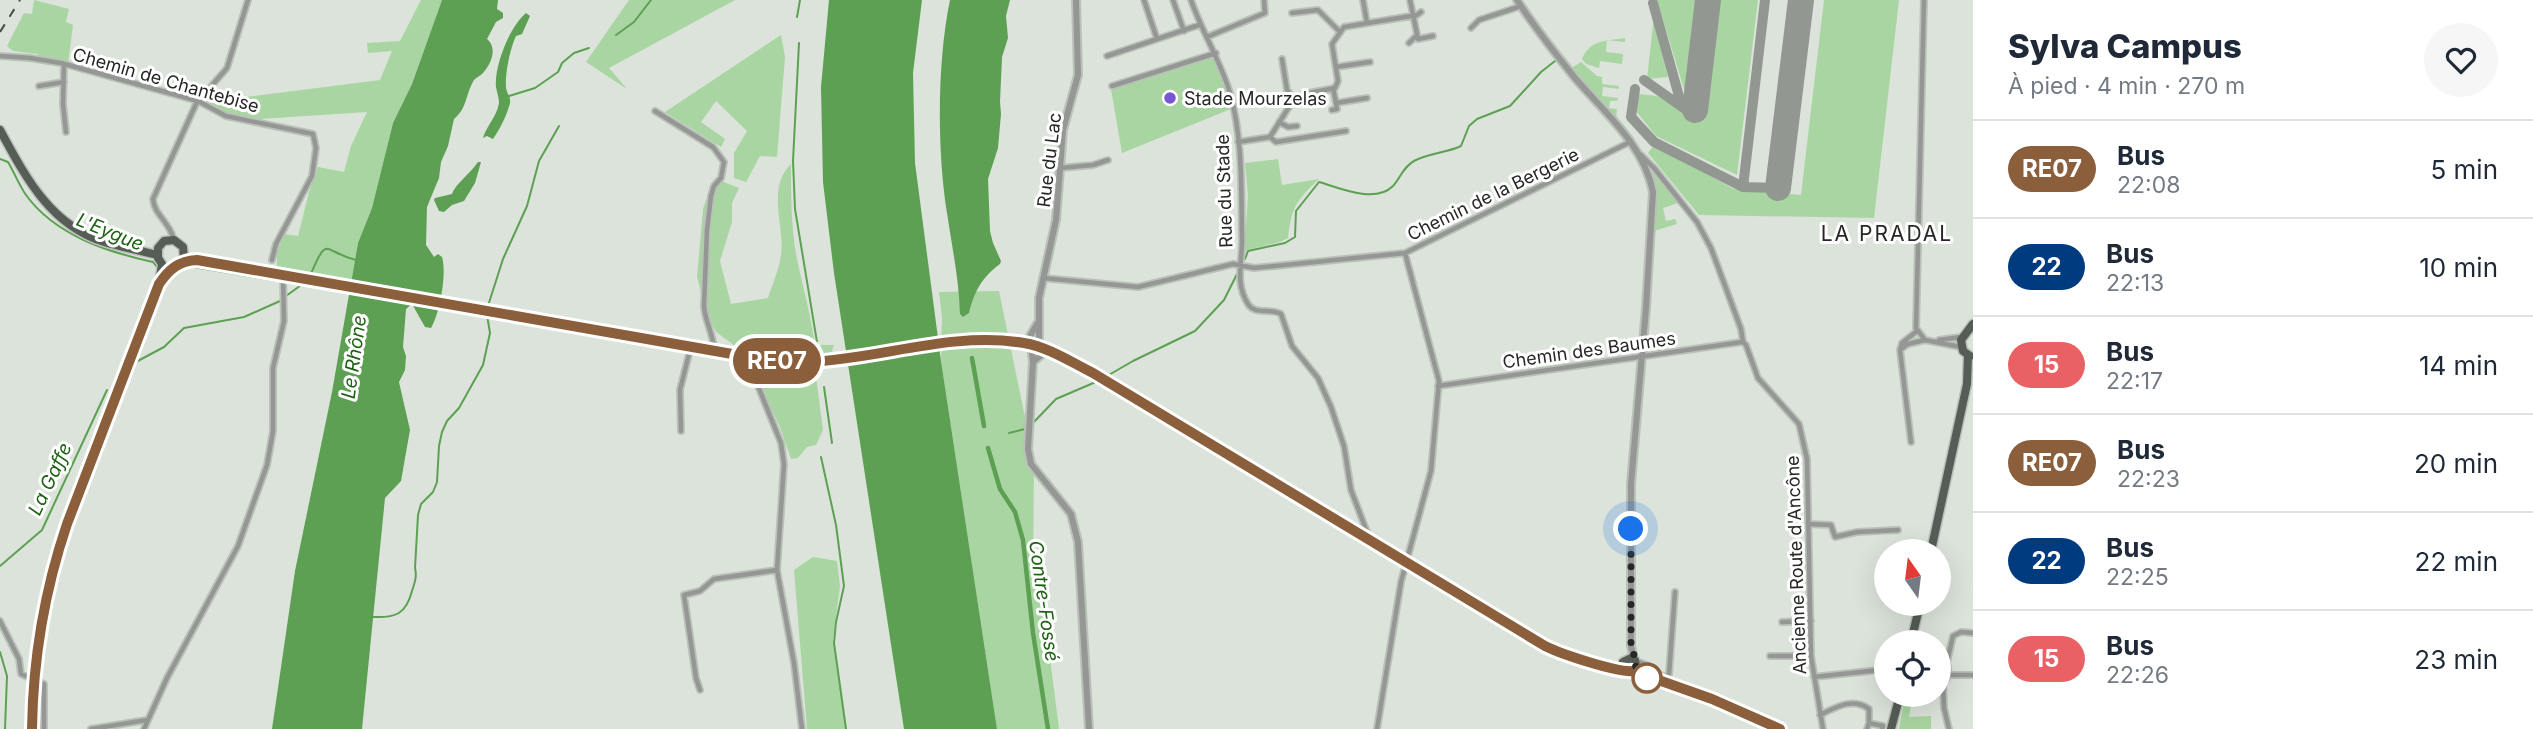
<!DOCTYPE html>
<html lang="fr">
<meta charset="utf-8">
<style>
:root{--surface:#fff;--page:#f6f6f7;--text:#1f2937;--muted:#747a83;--line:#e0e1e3}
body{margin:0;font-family:Inter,sans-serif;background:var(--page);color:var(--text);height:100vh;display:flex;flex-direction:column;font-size:26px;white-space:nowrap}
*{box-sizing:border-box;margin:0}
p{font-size:23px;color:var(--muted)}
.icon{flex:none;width:38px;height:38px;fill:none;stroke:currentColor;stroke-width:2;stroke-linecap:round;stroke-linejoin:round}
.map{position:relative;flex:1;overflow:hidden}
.details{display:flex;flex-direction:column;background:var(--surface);width:560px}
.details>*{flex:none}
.badge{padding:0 14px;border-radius:23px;font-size:24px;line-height:46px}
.needle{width:46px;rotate:346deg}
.tools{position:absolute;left:1874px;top:539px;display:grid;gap:14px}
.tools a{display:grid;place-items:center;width:77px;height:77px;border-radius:50%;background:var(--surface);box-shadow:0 7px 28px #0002;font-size:35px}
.you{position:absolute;width:35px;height:35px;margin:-18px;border:5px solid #fff;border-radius:50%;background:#1a73e8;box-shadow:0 0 0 10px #1a73e833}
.map>.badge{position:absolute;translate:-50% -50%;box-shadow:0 0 0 4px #fff}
.round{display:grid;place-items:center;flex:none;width:74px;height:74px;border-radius:37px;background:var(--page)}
.overview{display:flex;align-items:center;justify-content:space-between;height:119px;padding:0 35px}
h1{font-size:33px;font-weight:800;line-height:52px}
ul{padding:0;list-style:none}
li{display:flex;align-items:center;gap:21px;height:98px;padding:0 35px;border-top:2px solid var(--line)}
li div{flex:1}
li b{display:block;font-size:26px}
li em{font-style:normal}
li .badge{min-width:77px;font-weight:700;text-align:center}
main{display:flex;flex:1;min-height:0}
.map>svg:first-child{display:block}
.green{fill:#a9d5a2}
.water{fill:#5da053}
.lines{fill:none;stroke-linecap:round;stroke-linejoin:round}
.stream{stroke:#5da053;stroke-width:2}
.canal{stroke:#5da053;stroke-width:4.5}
.taxiway{stroke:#929891;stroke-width:10}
.runway{stroke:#929891;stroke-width:26}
.minor-casing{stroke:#bac1b9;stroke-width:8}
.tertiary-casing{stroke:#bac1b9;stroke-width:10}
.primary-casing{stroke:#bac1b9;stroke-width:11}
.minor{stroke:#949794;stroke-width:4.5}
.tertiary{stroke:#949794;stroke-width:6}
.primary{stroke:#565c56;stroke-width:8}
.rail{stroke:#494c48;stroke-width:2;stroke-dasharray:9 9;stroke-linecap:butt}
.primary-bridge-casing{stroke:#bac1b9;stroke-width:11;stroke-linecap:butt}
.primary-bridge{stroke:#565c56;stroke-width:8}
.line-casing{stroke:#fff;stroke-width:16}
.line{stroke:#8b5e3c;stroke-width:10}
.walk{stroke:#262825;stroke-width:7;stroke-dasharray:0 12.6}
.poi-dot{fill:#7758d2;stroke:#fff;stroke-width:2.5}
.stop-dot{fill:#fff;stroke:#8b5e3c;stroke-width:3.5}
.labels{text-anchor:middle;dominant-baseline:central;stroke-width:6;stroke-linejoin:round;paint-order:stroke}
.street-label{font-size:18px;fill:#262825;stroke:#fff}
.poi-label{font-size:18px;fill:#262825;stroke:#fff;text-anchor:start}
.water-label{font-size:19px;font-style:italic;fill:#1e6114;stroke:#fff}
.quarter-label{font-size:21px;letter-spacing:2px;fill:#262825;stroke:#fff}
</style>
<main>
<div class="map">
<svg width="1973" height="729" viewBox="0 0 1973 729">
<rect width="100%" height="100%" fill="#dbe3da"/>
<path class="green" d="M34 0 69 9 66 22 73 25 68 64 38 57V54L13 51 7 46 24 13 32 14Z
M421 0H442L412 84 393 123 372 208 358 243 351 282 277 268V251L285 234 298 236 309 192 318 167 344 172 351 146 367 112 260 119 226 113 206 102 380 80 392 51 368 53 367 43 400 41Z
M629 0H735L609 68 627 89 586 62Z
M1657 0H1700L1691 98 1687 99Z
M1717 0H1758L1737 175 1656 136 1636 111 1638 94C1646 95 1656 95 1663 98 1676 104 1684 117 1701 114L1705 108Z
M1824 0H1899L1874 218 1699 215 1648 153 1654 145 1734 189 1801 195Z
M1654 16 1668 77 1647 79Z
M781 35 785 57 777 157 760 156 746 182 734 178V153L747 131 716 101 701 122 725 139 721 147 665 112Z
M1625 38V42L1607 40 1606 52 1623 54 1622 64 1600 61 1599 68 1586 64 1582 59C1590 39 1608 41 1625 38Z
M1212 52 1223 77 1231 109 1122 153 1111 89Z
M1581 62 1597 76 1602 77V84L1619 86V89L1603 87 1602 96 1618 98 1617 101H1610L1609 108 1617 109 1616 119 1575 73 1573 67Z
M1278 159 1282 185 1319 179C1296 201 1292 206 1288 238L1280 242 1247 250 1244 253 1248 196 1245 163Z
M791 164C791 196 791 228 797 259 803 288 811 316 815 345H834L831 354 805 357 741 350 716 332 708 316 697 277 703 209 706 200 721 181 739 188 732 203V222L720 261 731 304 768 298C772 285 779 270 781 255 785 226 766 188 791 164Z
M1652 169 1678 203 1663 208 1666 221 1675 219 1677 224 1654 231 1656 203Z
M999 291 1034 461 1033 577 1042 595 1059 729H997L941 361 942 317 939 292Z
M815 369 823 430 816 445 807 447 798 458 791 459 780 427 762 389 778 378Z
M813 557 837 561 840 586 833 640 846 729H807L794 570Z
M1905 695H1913L1909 717 1931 716V729H1899Z"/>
<path class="water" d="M442 0H498L497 9 503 13V18L496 22 487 39C498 48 491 64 483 73 480 76 477 77 474 80 465 95 468 107 454 119L448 146 441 162 439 178 427 207 426 245 434 257 438 254 442 257C447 273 440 313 431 328L425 327 412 304 406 309 403 347 406 356 405 370 399 382 410 430 401 481 385 498 362 729H272L295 571 332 392 358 243 372 208 393 123 412 84Z
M829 0H922L913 73 915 163 941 361 997 729H904L834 273 823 182 821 87Z
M950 0H1010L1006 16 1008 38 1002 57 1000 102 1001 114 998 148 988 179 990 231 993 243 1001 261 1000 264C982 277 974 292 969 313L963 317 960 314C959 279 952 247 947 213 937 151 937 62 950 0Z
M526 13 530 16 522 34 516 36C510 49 505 73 506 87 506 93 511 96 510 103 507 115 500 129 493 139L487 136 483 138C486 127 497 116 499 103 499 97 497 93 496 87 494 66 510 26 526 13Z
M478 162H481L475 183 464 201 452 205 444 212 439 211 434 200 435 198 452 194C455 184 471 173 478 162Z"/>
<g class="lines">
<path class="stream" d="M797 17 800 0
M616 35 634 22 651 0
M799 43 793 161 795 209 817 342
M509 96 535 88 558 72 562 63 574 53 589 48
M0 159 8 162C14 172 19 185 26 195 55 235 107 252 153 262L157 267
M1245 259 1248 251 1285 243 1295 237 1296 211 1319 182C1340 188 1375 204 1393 186 1401 177 1403 167 1414 161 1429 153 1446 153 1461 146L1469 126 1477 119 1510 106 1541 72 1555 61
M176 271 188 266 277 281
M310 276C328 233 323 252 356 260
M287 283 303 285
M286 296 304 283
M487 309 503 259 527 206 539 161 559 126
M134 363 164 347 184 328 244 317 280 301
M1107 376 1133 361 1195 331 1224 300 1237 274
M824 387 832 443
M1032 424 1056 399 1098 381
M1009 433 1025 429
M821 457 836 525 844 586 836 622 834 643 846 729
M0 566 42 530 107 390
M373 617C396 618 406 614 412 591 415 582 417 576 415 568L418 515 421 504 433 492 437 482 439 446 442 432 447 421 459 408 483 365 490 333 487 315
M0 652 7 676 5 729"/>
<path class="canal" d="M972 358 984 426
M988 448 1000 489 1015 512 1023 540 1033 633 1048 729"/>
<path class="taxiway" d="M1765 0 1743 187 1778 188
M1653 3 1682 107
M1644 80 1685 109 1695 110
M1635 89 1631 117 1654 142 1743 187"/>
<path class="runway" d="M1695 110 1708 0
M1778 188 1801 0"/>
<g class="minor-casing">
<path id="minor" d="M1144 0 1157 39
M1173 0 1184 31
M1191 0C1202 32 1220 60 1230 93 1243 139 1241 189 1242 236 1243 260 1234 282 1248 304 1254 315 1271 308 1281 314L1292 346 1318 378 1331 407 1344 446 1351 490 1367 532 1365 537
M1363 0 1367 23
M1410 0 1418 39 1433 36
M1924 0 1916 328 1925 340 1961 347
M1292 13 1318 10 1339 31
M1471 28 1479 20 1521 6
M1207 37 1265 13 1264 0
M1409 43 1416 36
M0 56 30 58 61 63 198 101 226 116 313 134 316 148 312 176 276 244 272 260
M1107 56 1199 25
M1282 59 1287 90 1294 99
M64 64 63 104 66 132
M1336 67 1370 62
M39 86 64 82
M1112 86 1216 53
M1333 88 1336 103 1367 98
M1332 110 1337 109 1336 103
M655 111 713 147 724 162 721 178 714 186 711 196 707 230 704 306C705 322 714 335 714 350
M1279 122 1288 127 1297 126
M1270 137 1276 142 1346 131
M1238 142 1270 137 1294 99 1304 94 1335 88 1338 81 1332 44 1344 27 1417 15 1421 12
M1641 155 1654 168 1697 222 1711 248 1741 329 1743 342 1746 345 1758 378 1799 424 1807 459 1811 656 1823 729
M1060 168 1093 165 1108 160
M174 240C170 222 154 215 153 199L196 104 227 68 248 0
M1043 278 1138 287 1233 264 1254 268 1405 253 1630 142
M1939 340 1961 337
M1901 349 1908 344 1925 340
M755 358 756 381 781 443 784 464 777 570 794 663 802 729
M1438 386 1742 342
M681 431 680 390 691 346
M1911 442 1900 350 1902 343 1917 331
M1809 524 1831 525 1835 537 1857 532 1898 530
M0 621 19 659 21 674 44 684V729
M1782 622 1811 621
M1973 633 1961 632 1953 636 1947 662 1949 675H1973
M1770 656H1811
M1636 662C1648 662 1654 674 1665 677L1669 674 1675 592
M1814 677 1879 670
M700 690 696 678 684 595 700 591 714 579 777 570
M1820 715C1836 707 1853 697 1869 709V723
M91 729 147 720
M144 729 167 678 238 546 267 465 273 431V368L284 321 283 276
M1377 729 1401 582 1431 471 1439 381 1405 253
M1867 729 1869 723 1883 726 1882 729
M1949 729 1944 708 1943 684 1949 675"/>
</g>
<g class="tertiary-casing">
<path id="tertiary" d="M1517 0C1535 28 1554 52 1575 78 1605 113 1644 145 1653 192L1646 308 1631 484V646L1634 659
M1026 343 1037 324
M1031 345 1033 362 1028 449 1031 464 1071 514 1078 542 1089 729
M1039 348V298L1056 220 1063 130 1078 75 1076 0
M1033 362 1047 350"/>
</g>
<g class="primary-casing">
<path id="primary" d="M0 130C25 176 50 225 104 242 121 247 139 250 157 255
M182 261 197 260 755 358C773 360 791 363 809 362 881 359 951 330 1024 343 1048 347 1071 362 1093 373L1545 646C1562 654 1617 673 1633 671L1712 699 1780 729
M1970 356 1963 351 1961 340 1973 324
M1931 551 1967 384 1968 355
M1911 642 1920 604
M1623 662 1631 658 1635 660 1636 666
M35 666 42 615 55 557 159 284 162 264 158 258V248L164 241 174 240 183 247 184 258 165 274 159 284
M32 729 33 684
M1891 729 1900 695"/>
</g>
<use href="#minor" class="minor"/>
<use href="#tertiary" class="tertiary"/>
<use href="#primary" class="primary"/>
<path class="rail" d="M0 32 20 0"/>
<g class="primary-bridge-casing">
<path id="primary-bridge" d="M33 684 35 666"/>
</g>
<use href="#primary-bridge" class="primary-bridge"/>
</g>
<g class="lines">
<g class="line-casing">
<path id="line" d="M32 729C33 658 44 592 67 524L159 284C169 269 179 261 197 260L755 358C773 360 791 363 809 362 881 359 951 331 1024 343 1048 347 1071 362 1093 373L1545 646C1561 654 1618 673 1633 671L1712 699 1780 729"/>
</g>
<use href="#line" class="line"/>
<path class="walk" d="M1631 529V646L1637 664 1633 671 1647 678"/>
</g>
<circle class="poi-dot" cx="1170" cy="98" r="7"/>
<circle class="stop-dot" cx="1647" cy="678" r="14"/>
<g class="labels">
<g class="street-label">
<text transform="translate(166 80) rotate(16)">Chemin de Chantebise</text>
<text transform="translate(1049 160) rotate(-83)">Rue du Lac</text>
<text transform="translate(1224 191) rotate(-92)">Rue du Stade</text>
<text transform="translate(1493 194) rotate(-26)">Chemin de la Bergerie</text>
<text transform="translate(1589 350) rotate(-8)">Chemin des Baumes</text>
<text transform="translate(1796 565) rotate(-92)">Ancienne Route d'Ancône</text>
</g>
<g class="poi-label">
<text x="1184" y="98">Stade Mourzelas</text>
</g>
<g class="water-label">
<text transform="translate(110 232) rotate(22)">L'Eygue</text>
<text transform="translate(354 357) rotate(-82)">Le Rhône</text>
<text transform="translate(50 479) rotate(-65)">La Gaffe</text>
<text transform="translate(1044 601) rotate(82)">Contre-Fossé</text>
</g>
<g class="quarter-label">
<text x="1887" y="233">LA PRADAL</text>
</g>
</g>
</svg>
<div class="tools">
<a><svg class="needle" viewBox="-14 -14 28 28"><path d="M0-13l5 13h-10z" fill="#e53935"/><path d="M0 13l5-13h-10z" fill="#747a83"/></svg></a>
<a><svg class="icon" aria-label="locate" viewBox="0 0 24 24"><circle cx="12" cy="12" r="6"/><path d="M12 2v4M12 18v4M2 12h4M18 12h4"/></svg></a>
</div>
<div class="you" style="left:1631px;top:529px"></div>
<b class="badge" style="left:777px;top:361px;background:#8b5e3c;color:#fff">RE07</b>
</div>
<section class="details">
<div class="overview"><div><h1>Sylva Campus</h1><p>À pied · 4 min · 270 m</p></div><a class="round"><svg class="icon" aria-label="heart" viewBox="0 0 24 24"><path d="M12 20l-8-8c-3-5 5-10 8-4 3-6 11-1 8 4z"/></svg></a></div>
<ul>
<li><span class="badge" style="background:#8b5e3c;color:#fff">RE07</span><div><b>Bus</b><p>22:08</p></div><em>5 min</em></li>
<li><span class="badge" style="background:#003b80;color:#fff">22</span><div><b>Bus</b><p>22:13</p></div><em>10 min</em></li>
<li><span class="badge" style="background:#e96164;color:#fff">15</span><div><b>Bus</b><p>22:17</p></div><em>14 min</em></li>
<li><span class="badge" style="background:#8b5e3c;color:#fff">RE07</span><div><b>Bus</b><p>22:23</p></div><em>20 min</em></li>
<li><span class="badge" style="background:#003b80;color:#fff">22</span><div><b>Bus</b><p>22:25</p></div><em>22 min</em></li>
<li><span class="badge" style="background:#e96164;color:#fff">15</span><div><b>Bus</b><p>22:26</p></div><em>23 min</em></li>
</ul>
</section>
</main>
